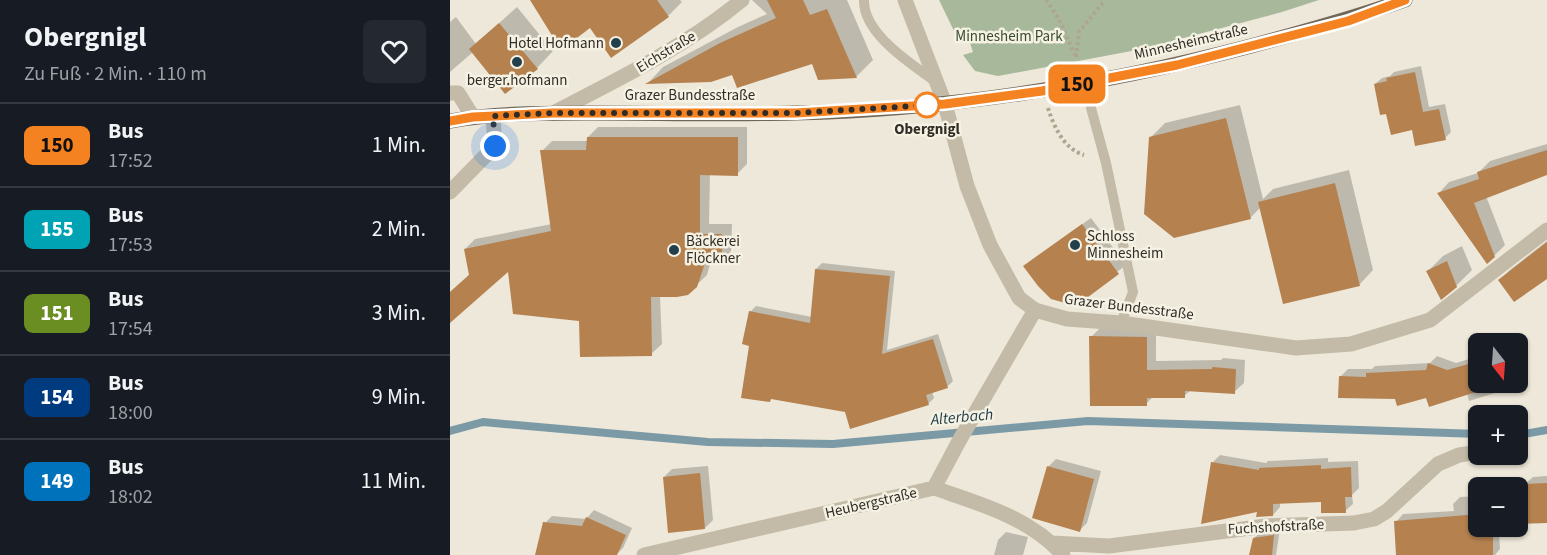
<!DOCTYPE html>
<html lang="de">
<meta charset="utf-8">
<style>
:root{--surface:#171b24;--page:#242831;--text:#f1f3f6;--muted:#9ea1a6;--line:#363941}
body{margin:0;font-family:"Source Sans 3",sans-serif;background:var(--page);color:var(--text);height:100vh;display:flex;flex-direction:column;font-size:22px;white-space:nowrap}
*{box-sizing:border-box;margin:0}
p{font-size:20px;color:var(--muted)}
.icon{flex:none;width:33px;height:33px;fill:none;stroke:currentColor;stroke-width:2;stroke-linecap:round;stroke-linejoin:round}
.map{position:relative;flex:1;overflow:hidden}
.panel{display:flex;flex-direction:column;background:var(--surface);width:450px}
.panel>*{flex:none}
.badge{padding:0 12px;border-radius:9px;font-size:21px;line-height:39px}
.needle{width:39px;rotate:163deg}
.buttons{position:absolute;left:1018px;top:333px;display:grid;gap:12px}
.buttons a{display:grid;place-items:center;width:60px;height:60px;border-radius:9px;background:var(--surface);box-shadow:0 2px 4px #0004;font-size:30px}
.you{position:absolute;width:30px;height:30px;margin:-15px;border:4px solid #fff;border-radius:50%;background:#1a73e8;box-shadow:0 0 0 9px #1a73e833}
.map>.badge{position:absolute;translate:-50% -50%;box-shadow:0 0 0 3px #fff}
.round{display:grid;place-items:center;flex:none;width:63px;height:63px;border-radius:9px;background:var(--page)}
.headline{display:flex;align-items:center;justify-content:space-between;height:102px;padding:0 24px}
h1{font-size:28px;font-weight:700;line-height:45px}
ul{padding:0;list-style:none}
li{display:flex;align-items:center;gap:18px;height:84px;padding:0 24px;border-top:2px solid var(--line)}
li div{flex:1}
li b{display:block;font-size:22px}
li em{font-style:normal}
li .badge{min-width:66px;font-weight:700;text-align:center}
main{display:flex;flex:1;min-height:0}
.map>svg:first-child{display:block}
.green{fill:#a8b99b}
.shadow{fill:#0003}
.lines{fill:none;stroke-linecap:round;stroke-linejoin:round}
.stream{stroke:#7c9aa6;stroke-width:8}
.building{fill:#b5814f}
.path{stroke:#aea591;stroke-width:4;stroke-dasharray:3 3;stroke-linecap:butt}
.lane{stroke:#c3bba7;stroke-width:10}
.street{stroke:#c3bba7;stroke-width:15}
.primary{stroke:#716759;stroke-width:15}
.line-casing{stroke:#fff;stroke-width:14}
.line{stroke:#f58220;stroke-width:9}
.walk{stroke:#312c26;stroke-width:6;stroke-dasharray:0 10.8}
.poi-dot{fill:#223f4c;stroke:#f5f2e4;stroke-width:2}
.stop-dot{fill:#fff;stroke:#f58220;stroke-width:3}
.labels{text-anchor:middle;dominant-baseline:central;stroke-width:5;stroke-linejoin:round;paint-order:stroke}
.park-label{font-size:15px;fill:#394b2e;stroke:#f5f2e4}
.street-label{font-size:15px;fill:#312c26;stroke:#f5f2e4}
.poi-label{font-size:15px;fill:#312c26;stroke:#f5f2e4;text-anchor:start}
.stop-label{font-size:15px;font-weight:bold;fill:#312c26;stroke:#f5f2e4}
.water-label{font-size:16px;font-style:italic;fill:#223f4c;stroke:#f5f2e4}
</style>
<main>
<section class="panel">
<div class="headline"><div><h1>Obergnigl</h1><p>Zu Fuß · 2 Min. · 110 m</p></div><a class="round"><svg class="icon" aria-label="heart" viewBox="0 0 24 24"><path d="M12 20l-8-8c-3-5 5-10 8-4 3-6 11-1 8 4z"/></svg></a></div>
<ul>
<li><span class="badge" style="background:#f58220;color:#111">150</span><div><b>Bus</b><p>17:52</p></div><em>1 Min.</em></li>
<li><span class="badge" style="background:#00a3b4;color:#fff">155</span><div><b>Bus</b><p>17:53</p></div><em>2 Min.</em></li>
<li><span class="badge" style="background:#6b8e23;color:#fff">151</span><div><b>Bus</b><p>17:54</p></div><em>3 Min.</em></li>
<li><span class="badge" style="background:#003b80;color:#fff">154</span><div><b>Bus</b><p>18:00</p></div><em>9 Min.</em></li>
<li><span class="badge" style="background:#0072bc;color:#fff">149</span><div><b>Bus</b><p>18:02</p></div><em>11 Min.</em></li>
</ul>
</section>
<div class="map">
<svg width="1097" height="555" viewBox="0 0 1097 555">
<rect width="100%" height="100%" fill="#ede8d9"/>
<path class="green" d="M489 0H869L832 12 692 49 548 76 525 71 513 55 523 52 516 31 506 35Z"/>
<path class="shadow" d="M82 0H230L232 2 218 16 140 26Z
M302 0H397L423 60 406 77 363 62 283 73 260 80 199 82 213 67 288 27 317 14Z
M67 7 103 51 87 68 23 52 0 72V22L6 17 26 44Z
M971 66 979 107 995 104 1001 132 995 138 963 128 937 112 925 84 932 78 940 76 944 72Z
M790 105 813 199 823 189 899 170 923 270 910 284 834 303 811 207 800 218 701 137 715 123Z
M148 127H297V164L287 174H260L259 224H282L281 251 271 262 261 261 257 275 237 294 210 296 212 344 201 354 131 320 59 269 0 315V292L20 274 15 249 25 239 102 224 92 151 102 141H138V137Z
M1097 144V173L1036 196 1055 245 1044 256 989 193 999 182 1028 173 1040 161Z
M641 218 676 265 626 304 575 266 583 259Z
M1097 241V277L1050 280 1060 270Z
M1012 246 1022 270 1006 286 978 271 993 256Z
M372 263 445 271 437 350 488 334 503 381 497 387 482 391 484 398 478 404 396 410 322 398 319 401 301 344 300 312 306 306 362 317 366 269Z
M651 327 706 328V361L771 360 773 358 795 360 794 383 784 392 741 390 734 396H704L696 404 641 337Z
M987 356 1006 363 1029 356V382H1056V384L1048 392 1019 401 1017 393 946 398 890 377 898 369H922L925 366 980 363Z
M770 455 816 463 818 461 878 458V462L908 461 909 488 902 495 903 504 895 511 872 501 830 502V507L823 515 809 510 752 522 763 462Z
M606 459 651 471 637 523 629 531 598 467Z
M258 466 263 520 255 528 214 477 222 469Z
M1097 476V522L1068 523V494L1075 493V484L1083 477Z
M1029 496V526H1051L1049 533 1050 549 1045 555H948L946 522 953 514 1004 511 1003 504 1010 497Z
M144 510 182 528 173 548 166 555H86L95 523 102 516 136 519Z
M830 529 826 555H801L804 538 812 531Z
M556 532 578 537 573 555H544L548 540Z"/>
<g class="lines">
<path class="stream" d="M0 431 33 422 258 442 383 444 638 421 1029 434
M1068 435 1097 430"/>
</g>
<path class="building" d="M80 0H207L219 17 161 58 140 28 111 50Z
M317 0H353L360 15 377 9 407 78 368 80 362 64 287 88 282 75 261 82 195 84 270 43 326 18Z
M49 23 88 69 55 94 19 49Z
M965 72 973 112 989 109 996 140 965 146 962 130 941 135 936 114 930 115 924 84 937 81 936 78Z
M776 118 801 219 724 238 694 214 699 137Z
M137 137H288V176L250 175V234H272V263H255L247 287 238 295 227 297H201L202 356 130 357 129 321 63 314 58 272 0 323V292L19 275 14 249 101 231 90 150H136Z
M1097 150V175L1024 203 1045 257 1037 264 987 193 1029 179 1027 172Z
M885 183 910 286 833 304 808 202Z
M632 224 669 274 626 306 601 299 588 286 573 266Z
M1097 242V279L1064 302 1048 280Z
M997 261 1007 287 991 300 976 271Z
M365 269 440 276 432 354 483 339 498 388 476 395 479 405 400 429 395 412 321 399 320 402 291 398 299 346 292 344 299 311 360 323Z
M639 336 697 337V370L762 369V367L786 369 785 394 735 391V398H697V406H640Z
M1029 361V391L979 407 976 398 947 406 945 399 888 398 889 376 916 377V373L976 370 978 363 997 370Z
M761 462 809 470V468L871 465V469L901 467 902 497H895L896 513H871V502L823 504V516L806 517 807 512 751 524Z
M597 466 644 479 630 532 582 518Z
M250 473 255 529 218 533 213 477Z
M1097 483V523L1068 524V500H1074L1073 484Z
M1029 514V526H1043V555H946L944 521Z
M136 517 176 535 167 555H85L93 522 132 526Z
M824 535 822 555H799L803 538Z"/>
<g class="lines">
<path class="path" d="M596 0 609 19 625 55
M626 57 629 32 655 0
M598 108C604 127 614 149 634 155"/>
<path class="lane" d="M414 0C413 34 462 64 486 82
M641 108 656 163 683 292 671 323"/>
<path class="street" d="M455 0 495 104 517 186 540 245 569 298 585 310 617 319 671 323 846 348 901 344 980 320 1097 230
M0 93H8L23 117
M103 113C169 79 235 47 292 0
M0 192 45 146 43 116
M484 488C530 504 579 517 613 555
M602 543 659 546 816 526 904 523 924 519 937 511 988 464 1009 455 1029 452
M194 555 484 488 509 441 585 310"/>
<path class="primary" d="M0 121C46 113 94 113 141 113 209 113 277 115 345 113 499 110 652 85 801 46 853 32 904 18 955 0"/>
</g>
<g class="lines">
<g class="line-casing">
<path id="line" d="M0 121 23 117 103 113H346L495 104 592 91 727 65 898 21 955 0"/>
</g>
<use href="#line" class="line"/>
<path class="walk" d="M45 146 43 116 103 113H346L481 105H477"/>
</g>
<g class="poi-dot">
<circle cx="166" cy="43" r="6"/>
<circle cx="67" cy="62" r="6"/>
<circle cx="625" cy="245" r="6"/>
<circle cx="224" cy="250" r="6"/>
</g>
<circle class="stop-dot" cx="477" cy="105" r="12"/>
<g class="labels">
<g class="park-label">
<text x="559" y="36">Minnesheim Park</text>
</g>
<g class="street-label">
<text transform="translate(741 42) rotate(-13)">Minnesheimstraße</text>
<text transform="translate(216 52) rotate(-31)">Eichstraße</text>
<text x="240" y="95">Grazer Bundesstraße</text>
<text transform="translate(679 307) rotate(7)">Grazer Bundesstraße</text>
<text transform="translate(421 503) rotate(-13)">Heubergstraße</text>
<text transform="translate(826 527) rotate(-3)">Fuchshofstraße</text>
</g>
<g class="poi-label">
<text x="154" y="43" text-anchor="end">Hotel Hofmann</text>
<text x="67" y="80" text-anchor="middle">berger.hofmann</text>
<text x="637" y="236">Schloss<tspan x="637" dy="17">Minnesheim</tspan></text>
<text x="236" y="241">Bäckerei<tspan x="236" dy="17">Flöckner</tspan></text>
</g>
<g class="stop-label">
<text x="477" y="129">Obergnigl</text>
</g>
<g class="water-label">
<text transform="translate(512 417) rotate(-5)">Alterbach</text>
</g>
</g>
</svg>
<div class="buttons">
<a><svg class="needle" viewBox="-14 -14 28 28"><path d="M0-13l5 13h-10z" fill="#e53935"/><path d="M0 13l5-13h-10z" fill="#9ea1a6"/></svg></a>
<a>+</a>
<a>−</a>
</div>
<div class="you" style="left:45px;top:146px"></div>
<b class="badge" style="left:627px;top:84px;background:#f58220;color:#111">150</b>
</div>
</main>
